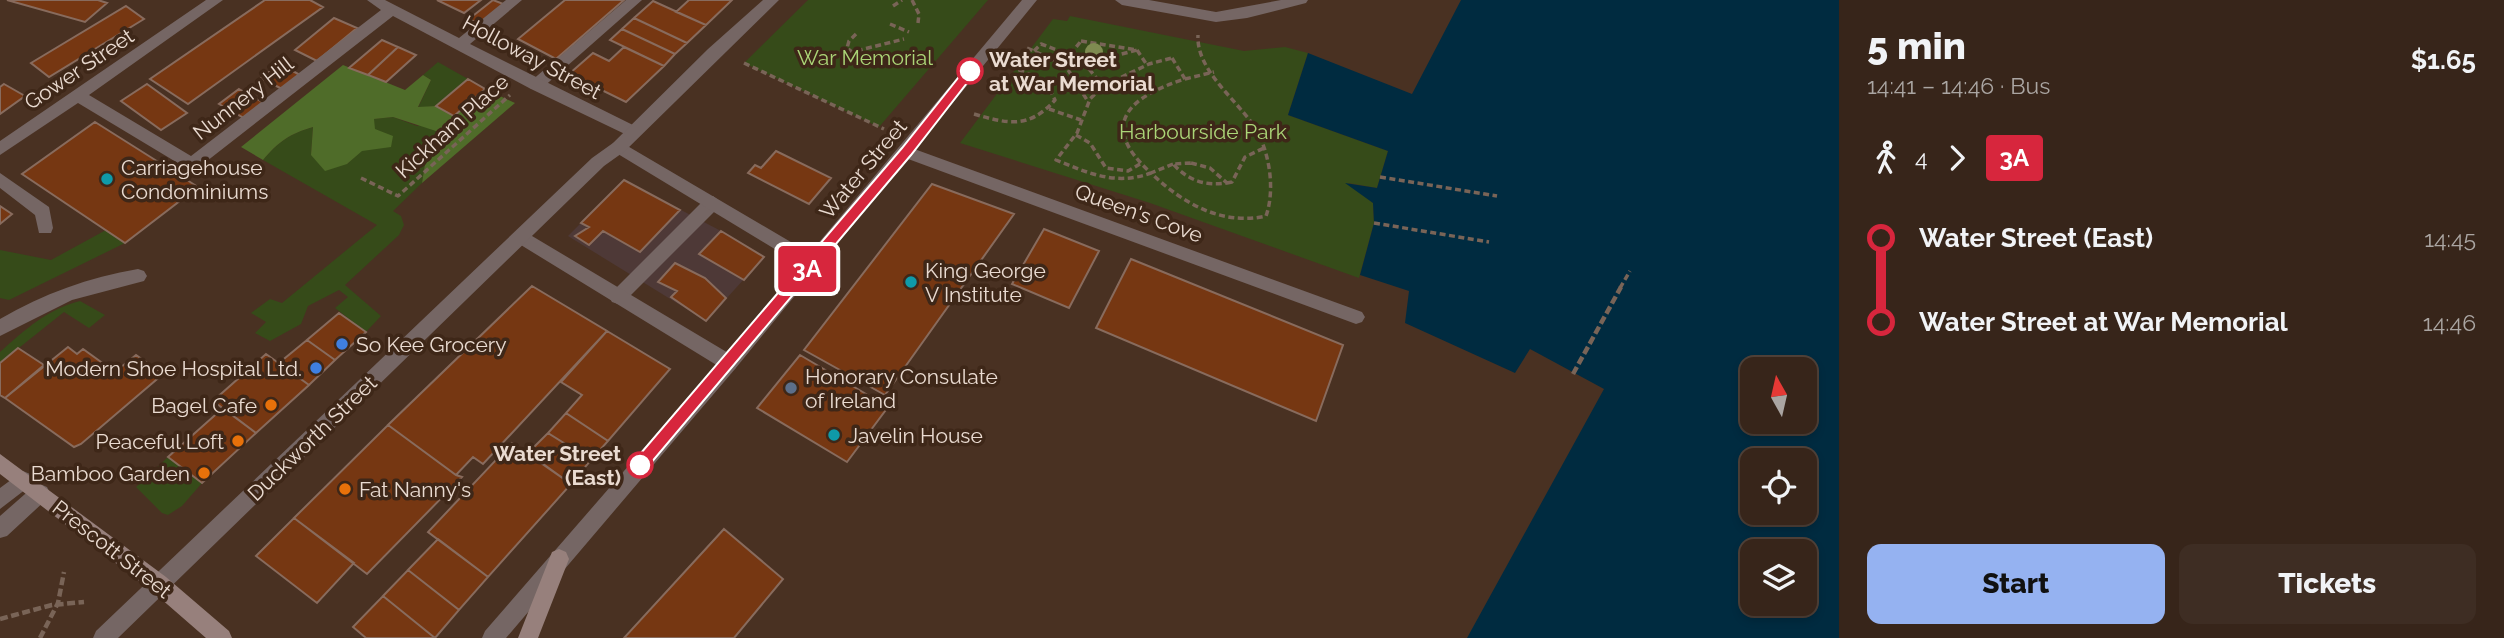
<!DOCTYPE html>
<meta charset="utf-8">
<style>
:root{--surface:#37251a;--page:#3e2d23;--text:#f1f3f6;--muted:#aaa5a2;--line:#514239;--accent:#95b2f1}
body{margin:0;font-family:Raleway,sans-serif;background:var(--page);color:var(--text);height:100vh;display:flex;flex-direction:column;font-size:26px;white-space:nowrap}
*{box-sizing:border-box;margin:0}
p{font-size:23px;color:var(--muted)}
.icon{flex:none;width:38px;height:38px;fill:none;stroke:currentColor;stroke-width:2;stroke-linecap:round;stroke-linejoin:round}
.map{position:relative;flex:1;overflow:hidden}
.panel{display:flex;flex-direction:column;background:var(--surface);width:665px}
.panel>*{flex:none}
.badge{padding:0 14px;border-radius:5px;font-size:24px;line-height:46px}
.needle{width:46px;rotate:352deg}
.fabs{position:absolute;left:1740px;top:357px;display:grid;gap:14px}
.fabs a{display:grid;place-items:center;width:77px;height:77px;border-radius:14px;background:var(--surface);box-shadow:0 4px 10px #0003,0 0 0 2px var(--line);font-size:35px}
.map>.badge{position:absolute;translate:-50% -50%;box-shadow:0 0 0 4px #fff}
.legs{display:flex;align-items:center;gap:10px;height:77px;padding:0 28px;font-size:23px}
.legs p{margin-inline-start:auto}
.summary{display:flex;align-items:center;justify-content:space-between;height:119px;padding:0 28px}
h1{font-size:38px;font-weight:800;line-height:52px}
.button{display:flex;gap:14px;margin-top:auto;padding:14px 28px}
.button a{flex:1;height:80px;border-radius:14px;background:var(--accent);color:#111;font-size:28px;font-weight:800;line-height:80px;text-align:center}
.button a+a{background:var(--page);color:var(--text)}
ul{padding:0 28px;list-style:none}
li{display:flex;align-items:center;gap:24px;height:84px;font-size:26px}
li i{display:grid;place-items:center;width:10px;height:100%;margin:0 9px;background:currentColor}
li i::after{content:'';width:18px;height:18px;margin:-9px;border:5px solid;border-radius:50%;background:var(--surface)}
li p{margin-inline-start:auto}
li:first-child i{background:linear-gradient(#0000 50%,currentColor 0)}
li:last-child i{background:linear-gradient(currentColor 50%,#0000 0)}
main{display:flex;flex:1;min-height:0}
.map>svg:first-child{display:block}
.commercial{fill:#4e3937}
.green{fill:#364b19}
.forest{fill:#4f6c29}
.water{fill:#002b40;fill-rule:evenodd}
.building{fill:#763712;stroke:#886b5d;stroke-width:2}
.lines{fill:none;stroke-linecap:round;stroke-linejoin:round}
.path-far1{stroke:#796457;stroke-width:3.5;stroke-dasharray:6 3.5;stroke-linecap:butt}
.path{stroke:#796457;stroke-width:4.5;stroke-dasharray:8 3.5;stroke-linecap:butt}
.service{fill:#756664;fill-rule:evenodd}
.minor{fill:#756664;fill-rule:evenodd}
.tertiary{fill:#756664;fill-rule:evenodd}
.secondary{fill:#97807c;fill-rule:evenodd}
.tree{fill:#7f8b51}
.line-1{fill:#d7263d;stroke:#fff;stroke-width:2}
.stop-1-dot{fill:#fff;stroke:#d7263d;stroke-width:3.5}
.culture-dot{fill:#0f9aa8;stroke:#3e2718;stroke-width:2.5}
.shop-dot{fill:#3f7fe0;stroke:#3e2718;stroke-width:2.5}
.service-dot{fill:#5c6f8a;stroke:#3e2718;stroke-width:2.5}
.food-dot{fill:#e8710a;stroke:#3e2718;stroke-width:2.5}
.labels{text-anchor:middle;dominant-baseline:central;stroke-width:7;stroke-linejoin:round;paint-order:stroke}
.street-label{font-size:21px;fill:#eadbd1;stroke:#3e2718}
.park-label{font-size:21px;fill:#abd577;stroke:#3e2718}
.stop-label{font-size:21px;font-weight:bold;fill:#eadbd1;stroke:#3e2718;text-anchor:start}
.poi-label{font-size:21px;fill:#eadbd1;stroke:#3e2718;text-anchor:start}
</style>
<main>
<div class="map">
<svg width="1839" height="638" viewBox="0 0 1839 638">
<rect width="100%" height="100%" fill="#493122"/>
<path class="commercial" d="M624 180 721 231 764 257 706 321 568 236Z"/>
<path class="green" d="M808 0H988L879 127 744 63Z
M1070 16 1244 51 1285 47 1308 53 1288 115 1388 151 1377 188 1348 183 1373 203 1374 223 1359 278 1150 203 960 143 1053 19 1067 21Z
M438 62 468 79 436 106 418 108 431 80 423 75Z
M454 116 468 123 425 164 422 183 393 211 401 216 404 225 399 235 345 285 381 316 366 332 335 308 348 297 339 290 308 306 301 324 270 341 255 333 266 322 251 313 270 299 282 303 377 225 263 160C278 142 291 133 313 127L311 155 347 164C361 152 376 138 373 119L393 117 417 126Z
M106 230 125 243 9 300 0 298V250L51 260Z
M80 301 105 315 89 328 64 312 0 363V352C26 329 46 310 80 301Z
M168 457 202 483 182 506 168 515 162 513 136 487Z"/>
<path class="forest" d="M343 65 405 90 423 75 431 80 418 107 436 106 454 116 485 89 515 103 422 183 425 164 468 124 463 118 454 116 439 132 393 117 374 119 375 129 393 136 391 147 362 151 347 164 325 171 311 155 313 127C291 133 278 142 263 160L241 147Z"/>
<path class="water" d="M1461 0H1839V638H1467L1604 389 1530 349 1515 373 1405 323 1409 291 1360 275 1374 223 1373 203 1345 183 1377 188 1388 151 1288 115 1308 53 1412 94ZM1752 369H1804V422H1752ZM1752 460H1804V513H1752ZM1752 551H1804V604H1752Z"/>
<path class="building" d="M7 0H98L107 3 85 22Z
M265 0H310L323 7 188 104 150 79Z
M437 0H481L464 13Z
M493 0 506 5 481 25 469 19Z
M565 0H624L556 59 518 39Z
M689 0H732L706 25 676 12Z
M653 1 706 25 687 43 634 18Z
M126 6 144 19 49 77 31 63Z
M334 18 357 28 317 61 295 50Z
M634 18 687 43 675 54 622 29Z
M622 29 675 54 664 66 610 40Z
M382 40 398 47 368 75 349 68Z
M398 47 416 55 386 82 368 75Z
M624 47 664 66 626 102 569 74 593 53 609 61Z
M280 64 300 75 282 89 261 78Z
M468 79 485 89 454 116 436 106Z
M4 84 25 96 0 114V87Z
M147 84 187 113 161 130 121 101Z
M239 89 264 103 244 118 219 104Z
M95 122 198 187 125 243 22 174Z
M776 151 831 178 809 204 748 173 755 165 761 168Z
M624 180 680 210 640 252 603 231 589 245 575 236 589 227 581 223Z
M932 184 1014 214 885 395 804 350Z
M0 206 12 214 0 224Z
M1044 229 1099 251 1069 308 1012 284Z
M721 231 764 257 744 280 699 254Z
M1131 259 1343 345 1316 421 1096 328Z
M675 263 705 278 726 298 706 321 671 297 677 291 658 282Z
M532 286 607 331 483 464 473 457 456 475 388 425Z
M339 313 366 332 335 360 307 340Z
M607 331 670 369 608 441 566 413 582 395 561 382Z
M307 340 335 360 309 385 279 363Z
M68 347 77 354 83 349 115 372 136 355 163 374 81 444 74 447 5 398Z
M18 348 44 365 5 398 0 395V363Z
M266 354 309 385 256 433 213 401Z
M800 355 888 407 847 462 757 408Z
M223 408 256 433 202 483 168 457Z
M566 413 608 441 591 460 548 433Z
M388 425 456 475 462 477 367 574 294 518Z
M548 433 591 460 571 484 528 453Z
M512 443 571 484 488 577 428 532Z
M294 518 354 563 317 603 256 556Z
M724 529 783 579 734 638H624Z
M438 539 488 577 459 610 408 570Z
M408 570 459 610 435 638 383 596Z
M383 596 435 638H366L353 627Z"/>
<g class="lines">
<path class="path-far1" d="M912 0 919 14 918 23
M893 6 902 0
M890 24 909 32
M856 34 849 41 847 48 852 52 904 39
M1081 41 1137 50 1114 56 1089 69 1070 55Z
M1027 48 1065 65 1087 100
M1137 50 1147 65
M1034 51 1041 44 1070 55
M1172 58 1185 79C1131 96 1096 124 1151 173 1116 186 1088 173 1056 160L1077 133 1090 99 1103 86 1149 64Z
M744 63 884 129
M1089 69 1103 86
M1185 79 1214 72
M1049 109 1081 120
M974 114C1008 124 1029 129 1055 100L1045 81 1012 67
M1076 135 1090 143 1106 168 1128 171 1140 164
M1191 163 1210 168 1227 183C1205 186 1189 181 1173 164Z
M1173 164 1151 173C1182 203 1222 226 1266 216 1276 188 1269 146 1251 122 1232 96 1196 68 1198 35
M1380 177 1497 196
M361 178 398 196 510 95
M1227 183 1232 182 1245 157 1264 148
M1374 223 1489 242
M1620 288 1630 271"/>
<path class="path" d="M1573 374 1621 287
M0 619 52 605 84 602
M40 638 58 603 64 572"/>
<path class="service" d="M626 0H642L541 89H531L529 85 531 81Z
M1115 0H1149L1216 12 1281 0H1308L1306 3 1247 18 1216 22 1122 5Z
M906 146 1362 312 1365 317 1362 322 1356 324 900 156 898 152 900 148Z
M0 173 49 207 53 228 51 233H39L35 215 0 188Z
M713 196 721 202 719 207 624 302 618 304 612 302 609 297 612 292 707 197Z
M138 269 144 271 147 276 144 281 72 300 0 336V319C43 294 89 277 138 269Z
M23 471 30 474 33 480 30 486 0 509V488Z
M40 484 47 487 50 493 47 499 7 536 0 538V516L33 487Z"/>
<path class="minor" d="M206 0H223L89 95 191 156 381 10 367 0H385L459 38 506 0H522L470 44 639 128 642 132 634 138 629 136 531 89 393 16 198 168H186L78 103 0 155V141Z
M619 141 818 258 820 263 818 268H806L613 151 611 147 613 143Z
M522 230 735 357 738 363 735 369 729 371 723 369 516 242 514 237 516 232Z"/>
<path class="tertiary" d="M763 0H779L625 151 604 166 118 638H93L96 631 592 158 613 143 708 49Z
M1022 0H1037L735 369 506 638H482L485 631 723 357Z"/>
<path class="secondary" d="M0 454 166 577 229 631 232 638H206L152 591 0 474Z
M559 549 566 552 569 559 538 638H518L552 552Z"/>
</g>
<circle class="tree" cx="1094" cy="52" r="9"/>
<path class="line-1" d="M970 66 976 71 974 74 911 155 645 470H635L633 465 635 460 902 148 966 68Z"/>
<g class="stop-1-dot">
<circle cx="970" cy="71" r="12"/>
<circle cx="640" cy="465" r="12"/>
</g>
<g class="culture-dot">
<circle cx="107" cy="179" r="7"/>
<circle cx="911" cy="282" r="7"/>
<circle cx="834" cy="435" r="7"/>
</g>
<g class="shop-dot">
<circle cx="342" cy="344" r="7"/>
<circle cx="316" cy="368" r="7"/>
</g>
<circle class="service-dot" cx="791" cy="388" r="7"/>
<g class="food-dot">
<circle cx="271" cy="405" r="7"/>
<circle cx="238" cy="441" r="7"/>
<circle cx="204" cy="473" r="7"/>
<circle cx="345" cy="489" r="7"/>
</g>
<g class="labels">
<g class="street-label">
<text transform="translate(532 57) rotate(28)">Holloway Street</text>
<text transform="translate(79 69) rotate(-34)">Gower Street</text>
<text transform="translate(243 98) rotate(-38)">Nunnery Hill</text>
<text transform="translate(452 126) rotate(-42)">Kickham Place</text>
<text transform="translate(863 169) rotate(-50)">Water Street</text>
<text transform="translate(1139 213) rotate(20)">Queen's Cove</text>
<text transform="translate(312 438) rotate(-44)">Duckworth Street</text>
<text transform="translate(112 549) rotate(38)">Prescott Street</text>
</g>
<g class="park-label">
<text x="865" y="57">War Memorial</text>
<text x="1203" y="131">Harbourside Park</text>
</g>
<g class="stop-label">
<text x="989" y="59">Water Street<tspan x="989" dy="24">at War Memorial</tspan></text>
<text x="621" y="453" text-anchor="end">Water Street<tspan x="621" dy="24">(East)</tspan></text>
</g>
<g class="poi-label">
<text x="121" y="167">Carriagehouse<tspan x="121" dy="24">Condominiums</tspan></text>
<text x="925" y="270">King George<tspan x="925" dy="24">V Institute</tspan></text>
<text x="356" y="344">So Kee Grocery</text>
<text x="302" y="368" text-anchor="end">Modern Shoe Hospital Ltd.</text>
<text x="805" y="376">Honorary Consulate<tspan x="805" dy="24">of Ireland</tspan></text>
<text x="257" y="405" text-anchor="end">Bagel Cafe</text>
<text x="848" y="435">Javelin House</text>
<text x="224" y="441" text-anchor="end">Peaceful Loft</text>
<text x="190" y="473" text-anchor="end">Bamboo Garden</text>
<text x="359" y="489">Fat Nanny's</text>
</g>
</g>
</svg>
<div class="fabs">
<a><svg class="needle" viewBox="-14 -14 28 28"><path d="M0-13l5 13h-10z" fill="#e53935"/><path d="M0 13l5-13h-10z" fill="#aaa5a2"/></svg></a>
<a><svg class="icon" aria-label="locate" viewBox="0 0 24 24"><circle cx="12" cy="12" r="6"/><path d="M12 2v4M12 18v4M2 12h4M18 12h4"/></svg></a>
<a><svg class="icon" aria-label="layers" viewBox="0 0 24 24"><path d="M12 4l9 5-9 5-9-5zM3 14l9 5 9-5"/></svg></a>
</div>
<b class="badge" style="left:807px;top:269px;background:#d7263d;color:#fff">3A</b>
</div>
<section class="panel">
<div class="summary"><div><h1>5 min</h1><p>14:41 – 14:46 · Bus</p></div><b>$1.65</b></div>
<div class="legs"><svg class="icon" aria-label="walk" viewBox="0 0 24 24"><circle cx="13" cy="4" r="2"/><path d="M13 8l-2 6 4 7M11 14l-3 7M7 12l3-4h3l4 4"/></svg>4<svg class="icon" aria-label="forward" viewBox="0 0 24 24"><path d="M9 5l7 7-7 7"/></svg><b class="badge" style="background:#d7263d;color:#fff">3A</b></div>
<ul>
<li><i style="color:#d7263d"></i><b>Water Street (East)</b><p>14:45</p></li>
<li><i style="color:#d7263d"></i><b>Water Street at War Memorial</b><p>14:46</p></li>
</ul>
<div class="button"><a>Start</a><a>Tickets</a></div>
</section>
</main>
